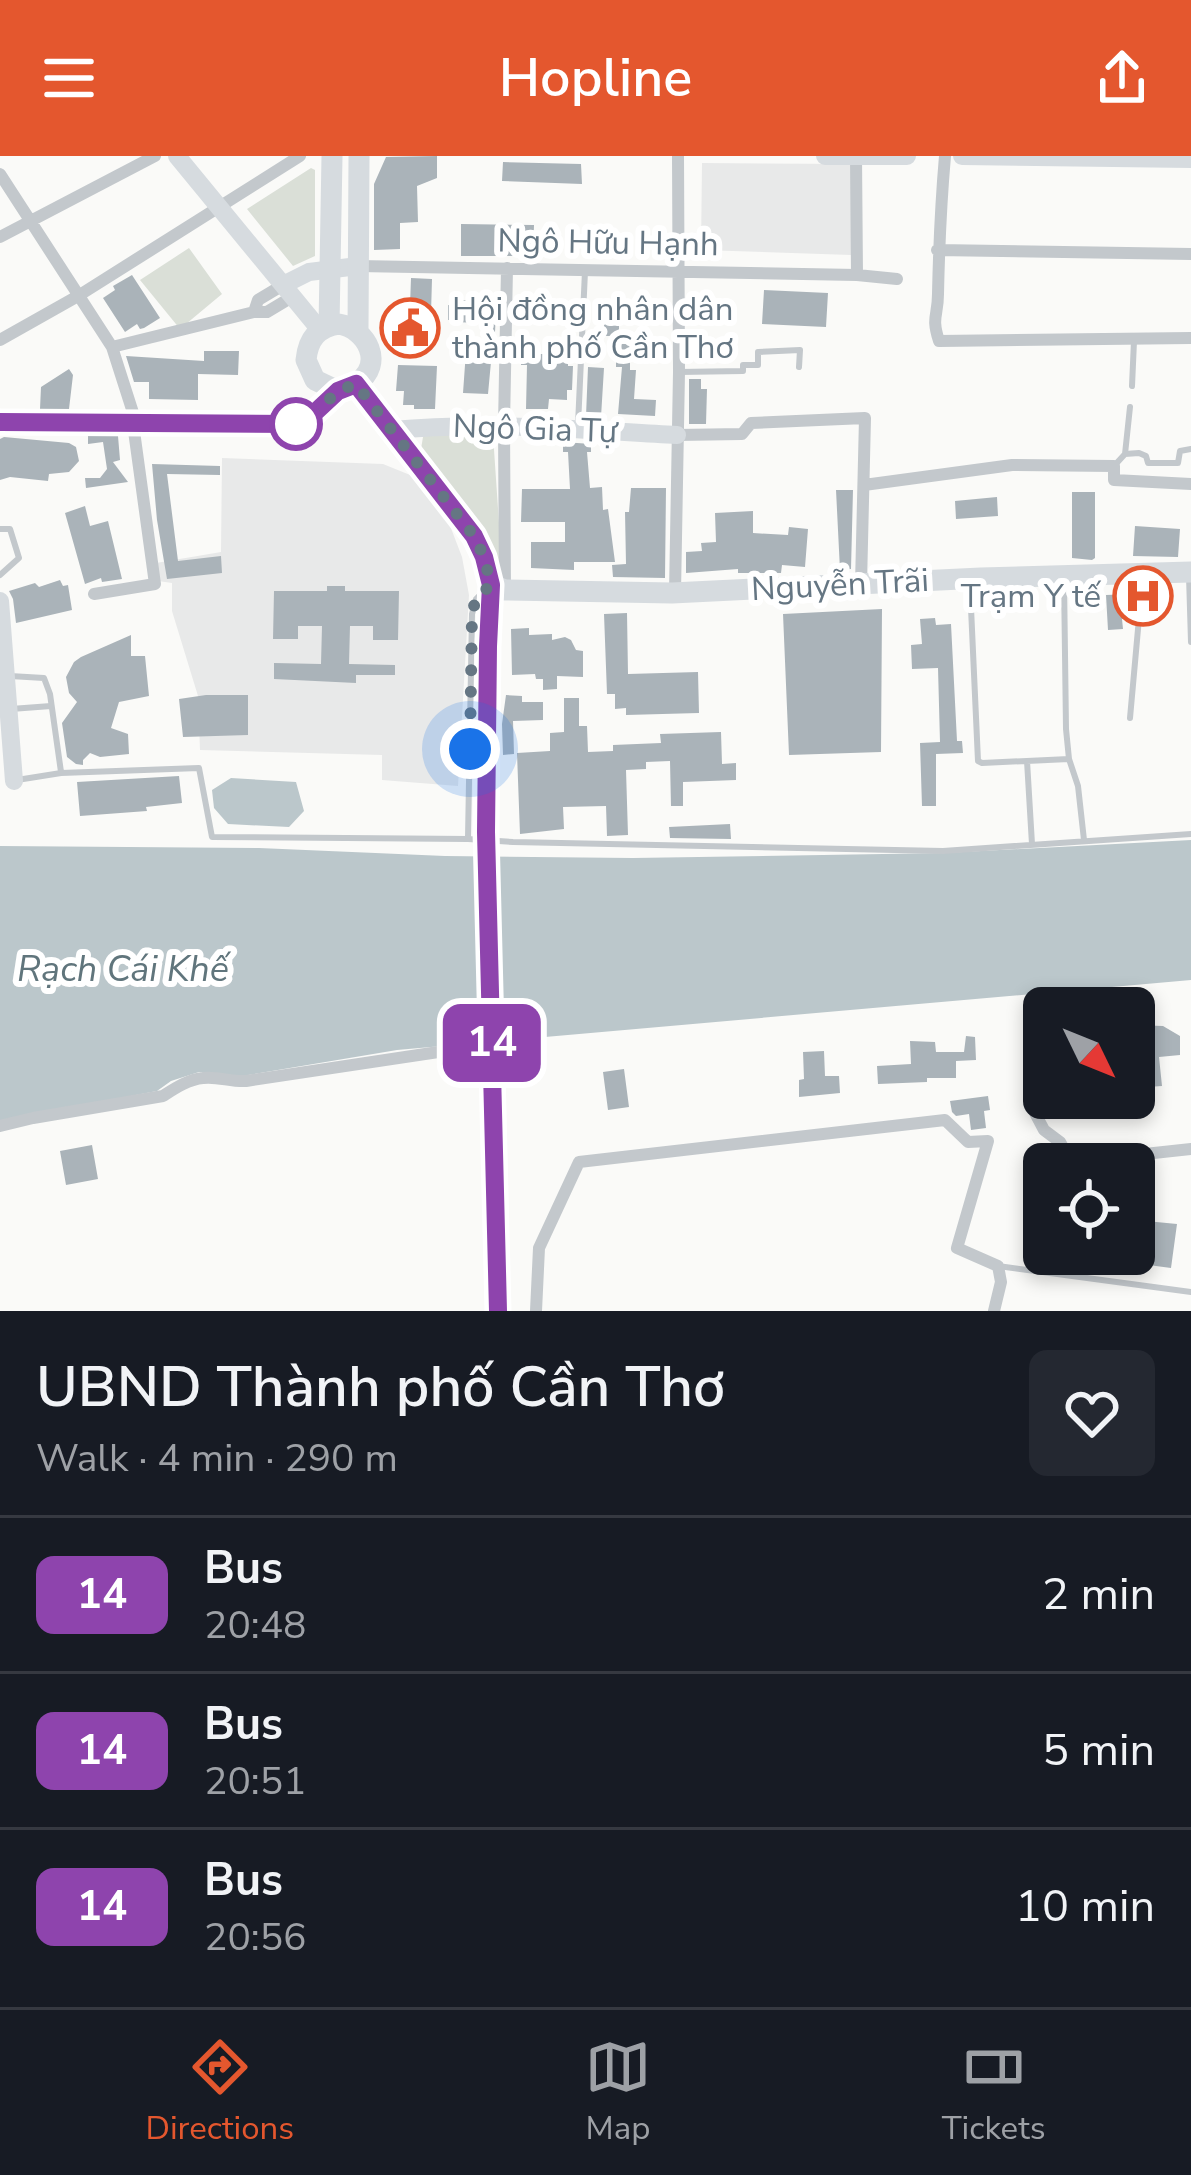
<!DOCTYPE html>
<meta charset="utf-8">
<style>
:root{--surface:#171b24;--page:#242831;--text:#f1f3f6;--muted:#9ea1a6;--line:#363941;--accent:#e4572e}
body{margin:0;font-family:"Nunito Sans",sans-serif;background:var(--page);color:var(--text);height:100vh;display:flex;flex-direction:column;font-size:45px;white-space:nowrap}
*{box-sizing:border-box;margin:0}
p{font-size:39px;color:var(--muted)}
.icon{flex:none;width:66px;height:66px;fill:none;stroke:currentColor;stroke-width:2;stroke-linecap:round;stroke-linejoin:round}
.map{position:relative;height:1155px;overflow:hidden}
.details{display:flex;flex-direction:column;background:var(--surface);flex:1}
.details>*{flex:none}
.badge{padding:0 24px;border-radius:18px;font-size:42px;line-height:78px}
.needle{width:78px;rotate:133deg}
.buttons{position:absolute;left:1023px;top:831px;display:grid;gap:24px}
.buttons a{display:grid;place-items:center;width:132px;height:132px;border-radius:18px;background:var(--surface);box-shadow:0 6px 18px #0003;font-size:60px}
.you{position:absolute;width:60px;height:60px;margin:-30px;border:9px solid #fff;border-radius:50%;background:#1a73e8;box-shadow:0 0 0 18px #1a73e833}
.map>.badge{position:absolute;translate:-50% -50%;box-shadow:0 0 0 6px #fff}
.round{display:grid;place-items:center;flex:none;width:126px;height:126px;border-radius:18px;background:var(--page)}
.overview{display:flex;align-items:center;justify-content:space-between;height:204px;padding:0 36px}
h1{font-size:57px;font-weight:600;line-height:90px}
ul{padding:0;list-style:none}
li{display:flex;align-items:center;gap:36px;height:156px;padding:0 36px;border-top:3px solid var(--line)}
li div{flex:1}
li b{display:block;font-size:45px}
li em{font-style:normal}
li .badge{min-width:132px;font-weight:700;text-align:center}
header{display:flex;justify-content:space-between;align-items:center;height:156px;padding:0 36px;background:var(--accent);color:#fff;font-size:54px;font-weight:600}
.dock{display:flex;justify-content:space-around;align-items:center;height:168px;border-top:3px solid var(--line);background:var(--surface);font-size:33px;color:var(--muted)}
.dock a{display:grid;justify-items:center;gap:6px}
.dock .active{color:var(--accent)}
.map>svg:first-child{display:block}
.built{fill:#e8e9e9}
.green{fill:#dadfd7}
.water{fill:#bbc7cb}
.building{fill:#aab3b9}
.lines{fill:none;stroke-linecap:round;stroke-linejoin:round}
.lane{stroke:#c3c8cc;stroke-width:6}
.street{stroke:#c3c8cc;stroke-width:12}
.secondary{stroke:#d6dbdf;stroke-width:18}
.primary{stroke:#d6dbdf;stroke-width:21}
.line-casing{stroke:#fff;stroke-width:27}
.line{stroke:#8e44ad;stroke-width:18}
.walk{stroke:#657683;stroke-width:12;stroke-dasharray:0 21.6}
.stop-dot{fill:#fff;stroke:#8e44ad;stroke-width:6}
.labels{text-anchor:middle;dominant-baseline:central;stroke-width:12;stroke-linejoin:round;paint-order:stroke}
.street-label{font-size:33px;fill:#657683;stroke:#fff}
.poi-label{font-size:33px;fill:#657683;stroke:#fff;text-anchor:start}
.water-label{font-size:36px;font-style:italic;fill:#60757c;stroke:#fff}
</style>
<header><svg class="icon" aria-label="menu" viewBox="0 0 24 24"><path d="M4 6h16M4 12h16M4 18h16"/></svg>Hopline<svg class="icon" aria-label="share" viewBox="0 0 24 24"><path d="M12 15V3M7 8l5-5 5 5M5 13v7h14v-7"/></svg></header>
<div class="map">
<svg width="1191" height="1155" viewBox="0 0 1191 1155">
<rect width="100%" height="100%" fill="#fafaf8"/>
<path class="built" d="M702 7 853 8 851 99 701 94Z
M222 302 383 308 420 323 449 367 462 401 469 439 458 630 382 624V599L200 594 198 540 172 455V427L158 425 156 407 221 396Z"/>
<path class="green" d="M311 12 315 14V100L293 110 247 53Z
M189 92 222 138 180 173 140 124Z
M424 275 493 279 502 411 421 293Z"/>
<path class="water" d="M231 622 296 626 304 655 289 671 228 668 214 652 212 634Z
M1191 684V824L397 894 242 920 199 916 171 925 157 935 0 965V690L259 692 445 700 633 702 944 697Z"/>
<path class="building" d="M437 0V22L417 30 418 66 400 67V93L374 94V28L386 1Z
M503 6 581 8 582 28 502 25Z
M461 68 534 69 533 100H461Z
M132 119 160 162 144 172 140 173 137 168 125 176 103 142 115 134 113 130Z
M411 122 432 123 430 192 388 191 389 150H410Z
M764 134 828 137 826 171 762 168Z
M455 144 477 145V150H485V155L496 156 495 176H481L482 167 453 166V164H448V149L455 150Z
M604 149 658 152 657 166 619 164V180H604Z
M616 188H630V214H636L634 243 656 244 655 260 618 258 622 211H616Z
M204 195H239L238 219 198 218V244L149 243V226H134L126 200 204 205Z
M466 195H492L488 238 463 237Z
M521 198H568V210H573L572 234H567V244L549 243 548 253H526L527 209H521Z
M398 209 437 210 435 253H414V249H403L404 235H396Z
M588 211 604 212 601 261 586 260Z
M69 213 73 219 69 253H40L41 231Z
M689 223H701V233H707L706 268H689Z
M88 280H118L120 304 113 306 128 326 86 332 85 322H100L107 313 103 286 88 288Z
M4 281 69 287 76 291 79 305 69 316 49 318 48 325 10 321 0 324V283Z
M563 286 591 288V296H587L590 332 602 331 603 354 608 353 615 406H574V414L531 412V386H565V366H521L522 333H570L568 296H563Z
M152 308 220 310V319L167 318 178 405 221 400 222 417 167 423 157 364Z
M631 332H666L665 422 613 421 612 409 626 408 625 356H629Z
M836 334H853L851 413 840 414Z
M1072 336H1095V402L1092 404 1072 402Z
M997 341 998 360 956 363 955 345Z
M85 350 90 370 108 365 122 423 102 426 101 422 85 428 65 357Z
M753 355V377L788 379 789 371 808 373 805 411 782 409 781 417H738V413L686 417V396L702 395 701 387 716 386 715 357Z
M1135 370 1180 373 1178 401 1133 400Z
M60 424 63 430 68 429 72 454 16 467 13 443 9 435 35 427 39 431Z
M327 430H345V435H399L398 484H373V470H350L349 508 395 509V519H356V527L274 523V507L321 508 322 470H298V483H273L274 435H327Z
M1142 432 1131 463H1122L1123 473 1108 474 1106 439 1131 438V433Z
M882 453 881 596 789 599 783 458Z
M627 457 628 518 698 516 699 557 626 559V552L615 553V538H607L604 458Z
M935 462 936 469 951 468 957 585H962L963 597 936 598V650H922L920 587 940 586 938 512 912 513 911 489 922 488 920 463Z
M529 472V479L552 478V484L565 481 571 484 576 494 583 495V521L557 520V533L543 534V523H536L535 518 512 519 511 473Z
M131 479V500H145L149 540 119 546 111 572 128 578 129 598 100 601 90 597 83 604V609L76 608 67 601 62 567 77 546 69 537 66 521 74 506 81 501Z
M206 539H248V579L183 581 179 543Z
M506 539 522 540V546H543V564L513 565 514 598 503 599 502 568Z
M564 542H579V570H587L588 596 613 595V589L661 587 660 578 721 576 722 608 736 607V624L683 626V650H671L670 605 646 606V613L626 614 628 679 607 680 606 650 563 651 564 673 520 678 517 597 550 595V577L564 576Z
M179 620 182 647 146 651 147 655 80 660 77 626Z
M730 668 731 683 670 682 669 671Z
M1134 869 1163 870 1180 880V899L1159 901 1162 930 1134 932Z
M966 880 975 881 976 904 956 905V922H927V926L878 928 877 910 911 908 910 885 935 886 936 896H964Z
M824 895 825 920H839L840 937 799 941V924L804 923 803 896Z
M624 913 629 951 608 954 603 916Z
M988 940 990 954 984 955 986 972 971 974 969 958 956 960 952 956 950 945Z
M92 989 98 1023 66 1029 60 995Z
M1146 1065 1177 1068 1171 1112 1141 1108Z"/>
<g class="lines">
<path class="lane" d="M679 216 743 215V209H758V196L800 194 799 211
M1132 230 1134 185
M578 269 585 115
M1125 298 1130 251
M1114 310 1125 298 1139 297 1146 300 1148 307H1178L1180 295 1191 293
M0 373H10L19 402 0 419
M1189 420 1191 486
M1064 423 1066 573 1069 603 1078 630 1084 684
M970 430 978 605 982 607 1069 603
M10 520 44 522 50 538 61 616
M11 553 51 550
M1130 562 1139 462 1149 437V424
M1027 605 1032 688
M17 624 61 617 199 612 212 681 468 683 513 686 943 695 1191 678
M468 682 472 458 476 443 484 435
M998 1110 1191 1136"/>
<path class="street" d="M856 0 857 119
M945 0C941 46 939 91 938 138 938 161 931 160 939 185L1191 182
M0 18 112 191 136 266 134 275 155 428 94 438
M0 81 155 0
M937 94 1191 98
M358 110 857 119 897 123
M254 156 258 144 283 129
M0 184 78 140 300 0
M112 191 254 156H267L292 141
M677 279 742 278 751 267 865 262 861 428
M864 329 1012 309 1114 310V324L1191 328
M505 434 504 269 507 112
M675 437 679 216 678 0
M1044 930 1035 957 1044 974 1060 986 1071 1006 1191 993
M0 970 33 962 163 940C174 933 189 923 203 922 217 920 231 926 246 925L445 895 458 906
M536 1155 539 1092 579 1006 945 964 968 986 988 985 957 1092 998 1110 1001 1126 994 1155"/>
<path class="secondary" d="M177 0 320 174
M825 0H907
M962 0 1191 3
M283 129 309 116 358 110
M0 266 296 268 309 264 338 235
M392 274C488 265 582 274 677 279
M491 429 486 676 498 1155
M0 445 14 625"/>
<path class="primary" d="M339 168C367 173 385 208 357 227 353 230 342 234 338 235L315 224 306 204C308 183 318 171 339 168Z
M329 170 332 0
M358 175 359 0
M356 228 474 380 484 401 491 429 505 434 672 437 981 422 1191 416"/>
</g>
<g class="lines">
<g class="line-casing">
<path id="line" d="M0 266 296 268 308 263 338 235 356 228 474 380 484 401 491 429 488 490 486 676 498 1155"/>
</g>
<use href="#line" class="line"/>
<path class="walk" d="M296 268 308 263 338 235 356 228 474 380 484 401 491 429 476 442 472 458 470 593"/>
</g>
<defs>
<g id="civic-ring" transform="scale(3)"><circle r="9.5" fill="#fff" stroke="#e4572e" stroke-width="1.5"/><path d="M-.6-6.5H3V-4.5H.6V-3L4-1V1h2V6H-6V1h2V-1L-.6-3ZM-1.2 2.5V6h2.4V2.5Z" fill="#e4572e"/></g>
<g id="hospital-ring" transform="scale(3)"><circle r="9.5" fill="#fff" stroke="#e4572e" stroke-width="1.5"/><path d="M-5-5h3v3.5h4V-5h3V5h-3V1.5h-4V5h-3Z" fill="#e4572e"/></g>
</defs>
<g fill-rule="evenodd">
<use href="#civic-ring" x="410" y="172"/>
<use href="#hospital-ring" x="1143" y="440"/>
</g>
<circle class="stop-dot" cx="296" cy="268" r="24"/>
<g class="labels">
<g class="street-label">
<text transform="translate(608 87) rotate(1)">Ngô Hữu Hạnh</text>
<text transform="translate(535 273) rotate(2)">Ngô Gia Tự</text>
<text transform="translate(840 429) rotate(-3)">Nguyễn Trãi</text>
</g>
<g class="poi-label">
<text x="452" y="153">Hội đồng nhân dân<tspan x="452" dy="38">thành phố Cần Thơ</tspan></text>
<text x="1101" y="440" text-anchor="end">Trạm Y tế</text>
</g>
<g class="water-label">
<text x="123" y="813">Rạch Cái Khế</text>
</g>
</g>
</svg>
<div class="buttons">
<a><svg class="needle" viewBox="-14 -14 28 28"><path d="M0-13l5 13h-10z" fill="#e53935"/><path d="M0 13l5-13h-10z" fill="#9ea1a6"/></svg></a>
<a><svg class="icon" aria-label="locate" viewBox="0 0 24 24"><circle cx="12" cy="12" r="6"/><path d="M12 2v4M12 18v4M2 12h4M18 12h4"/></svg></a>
</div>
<div class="you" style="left:470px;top:593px"></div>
<b class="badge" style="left:492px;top:887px;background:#8e44ad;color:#fff">14</b>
</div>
<section class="details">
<div class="overview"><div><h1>UBND Thành phố Cần Thơ</h1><p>Walk · 4 min · 290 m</p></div><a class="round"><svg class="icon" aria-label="heart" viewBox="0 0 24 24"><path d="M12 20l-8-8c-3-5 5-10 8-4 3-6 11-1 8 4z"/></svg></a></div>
<ul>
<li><span class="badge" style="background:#8e44ad;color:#fff">14</span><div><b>Bus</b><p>20:48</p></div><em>2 min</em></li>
<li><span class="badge" style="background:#8e44ad;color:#fff">14</span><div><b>Bus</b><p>20:51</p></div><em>5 min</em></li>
<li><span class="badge" style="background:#8e44ad;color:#fff">14</span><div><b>Bus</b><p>20:56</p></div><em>10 min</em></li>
</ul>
</section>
<nav class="dock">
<a class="active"><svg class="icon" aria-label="directions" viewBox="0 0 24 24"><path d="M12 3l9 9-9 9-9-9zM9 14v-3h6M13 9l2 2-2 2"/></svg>Directions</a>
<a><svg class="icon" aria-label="map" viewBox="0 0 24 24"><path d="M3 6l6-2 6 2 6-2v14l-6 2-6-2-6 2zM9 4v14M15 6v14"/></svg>Map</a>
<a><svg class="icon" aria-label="tickets" viewBox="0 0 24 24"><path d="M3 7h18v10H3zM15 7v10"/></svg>Tickets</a>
</nav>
